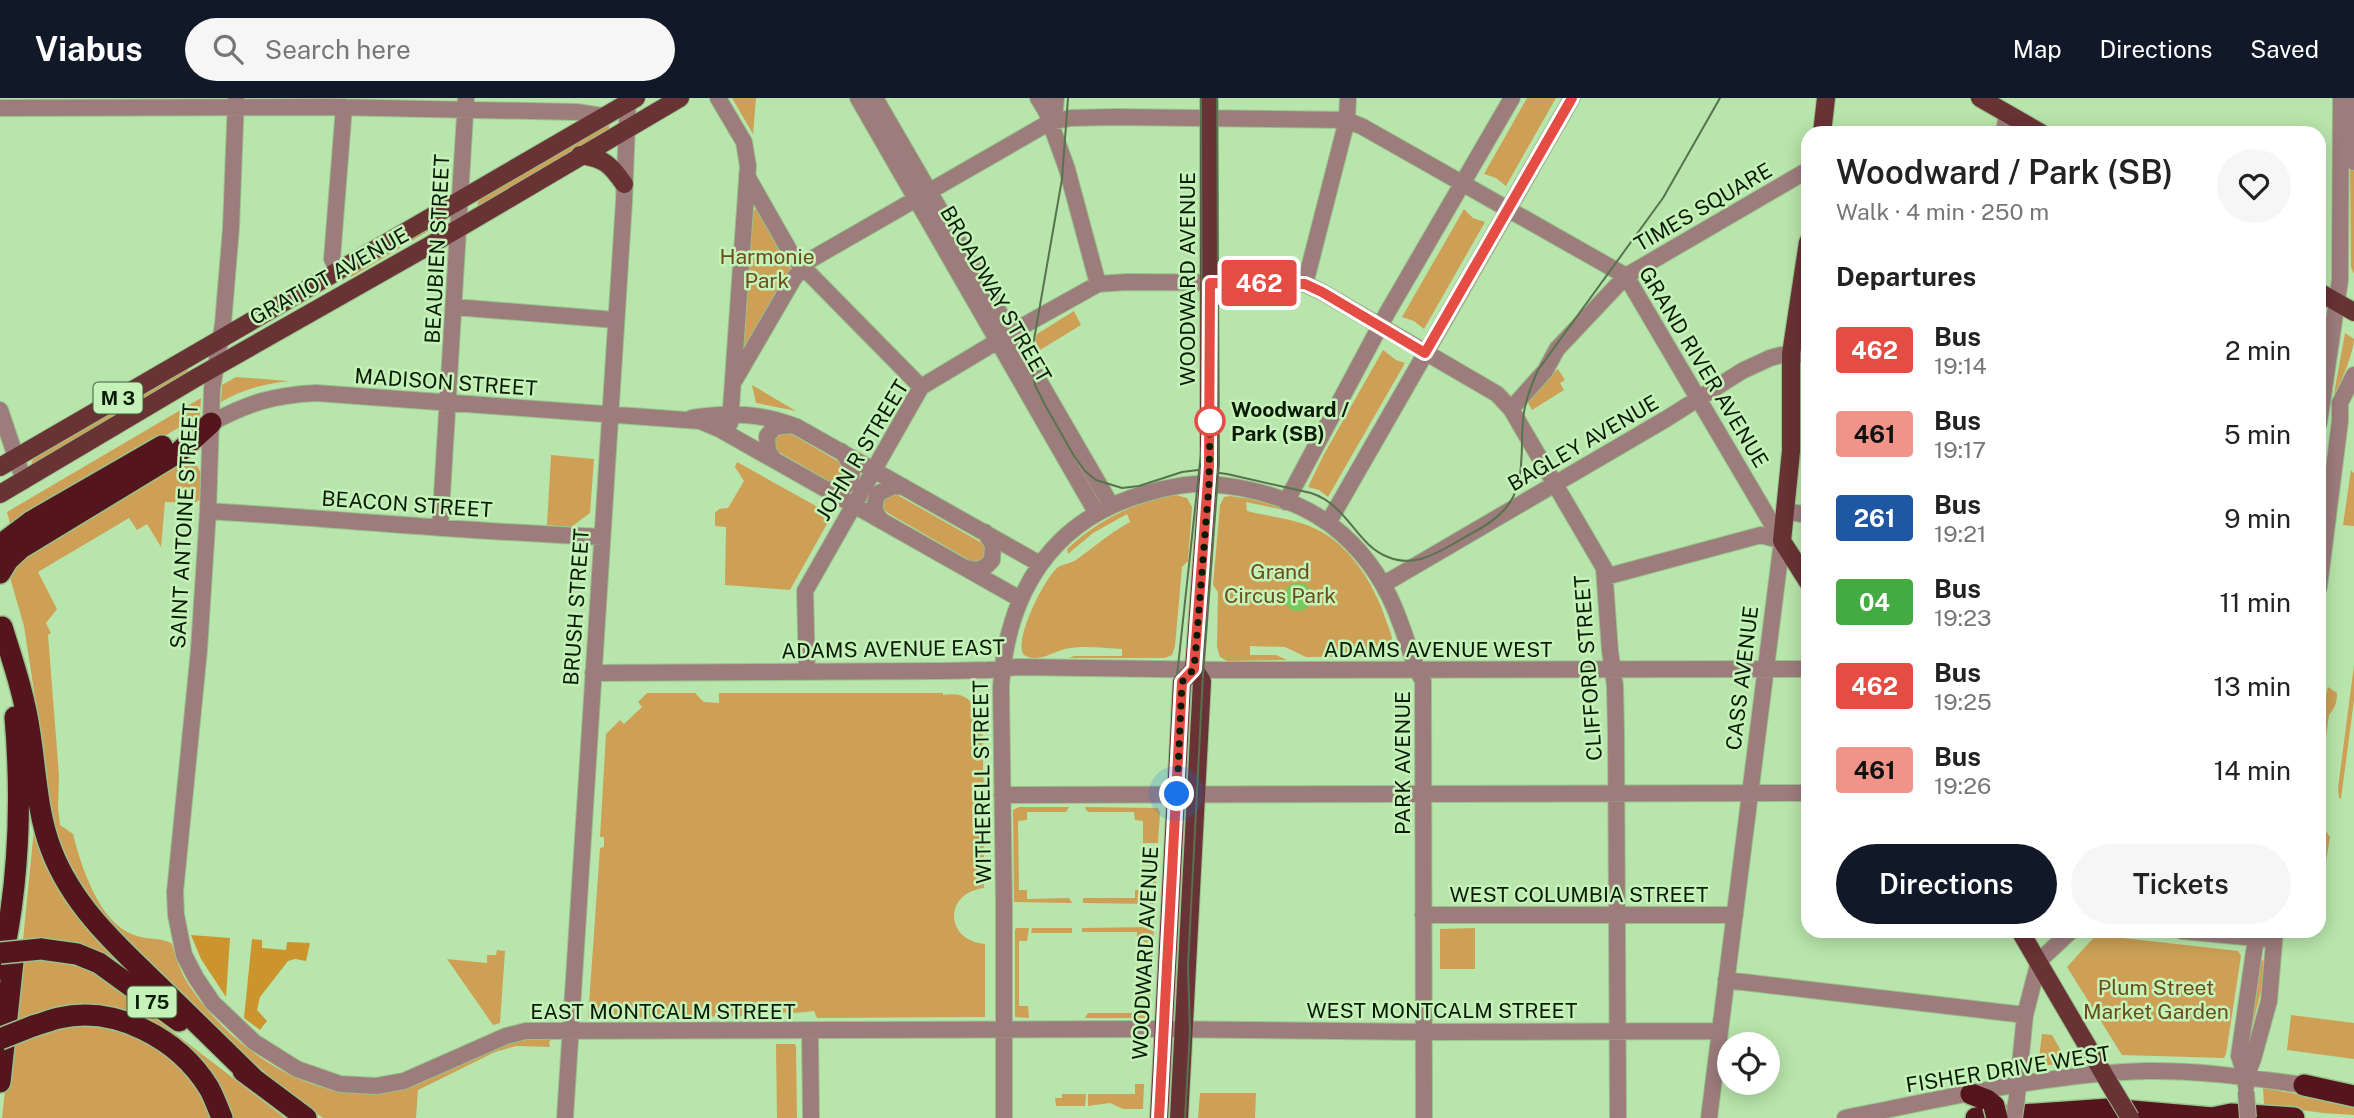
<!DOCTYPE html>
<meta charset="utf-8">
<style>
:root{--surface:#fff;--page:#f6f6f6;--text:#222;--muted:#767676;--accent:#111827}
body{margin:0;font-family:"Public Sans",sans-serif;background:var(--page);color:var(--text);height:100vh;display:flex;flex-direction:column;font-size:26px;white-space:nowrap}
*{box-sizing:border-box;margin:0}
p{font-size:23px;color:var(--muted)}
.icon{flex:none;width:38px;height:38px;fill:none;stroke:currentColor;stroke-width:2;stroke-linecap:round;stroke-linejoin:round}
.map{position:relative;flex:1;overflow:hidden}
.panel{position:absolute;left:1801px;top:28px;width:525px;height:812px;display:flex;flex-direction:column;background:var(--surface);border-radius:21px;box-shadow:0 4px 18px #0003}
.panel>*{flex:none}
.badge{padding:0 14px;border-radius:5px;font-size:24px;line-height:46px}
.controls{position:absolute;left:1717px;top:934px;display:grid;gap:14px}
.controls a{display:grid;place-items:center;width:63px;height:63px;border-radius:50%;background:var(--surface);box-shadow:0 4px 18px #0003;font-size:35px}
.you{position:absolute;width:35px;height:35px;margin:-18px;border:5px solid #fff;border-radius:50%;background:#1a73e8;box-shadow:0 0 0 10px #1a73e833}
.map>.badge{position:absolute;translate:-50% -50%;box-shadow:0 0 0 4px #fff}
h2{padding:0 35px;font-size:26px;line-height:63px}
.round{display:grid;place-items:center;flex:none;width:74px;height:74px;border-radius:37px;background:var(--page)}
.overview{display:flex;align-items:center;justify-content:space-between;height:119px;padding:0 35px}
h1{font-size:33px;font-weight:600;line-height:52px}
.button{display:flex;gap:14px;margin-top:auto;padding:14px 35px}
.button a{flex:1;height:80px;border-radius:42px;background:var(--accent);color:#fff;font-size:28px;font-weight:600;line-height:80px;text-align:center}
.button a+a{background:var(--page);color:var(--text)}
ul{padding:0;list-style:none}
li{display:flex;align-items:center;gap:21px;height:84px;padding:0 35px}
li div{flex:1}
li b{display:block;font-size:26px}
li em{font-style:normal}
li .badge{min-width:77px;font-weight:700;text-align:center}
header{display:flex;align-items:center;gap:42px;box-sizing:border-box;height:98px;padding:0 35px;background:var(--accent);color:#fff}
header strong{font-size:33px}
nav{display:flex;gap:38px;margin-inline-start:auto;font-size:24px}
.search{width:490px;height:63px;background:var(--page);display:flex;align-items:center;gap:18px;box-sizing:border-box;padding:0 24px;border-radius:38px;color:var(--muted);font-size:26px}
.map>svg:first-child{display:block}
.green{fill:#cda055}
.forest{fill:#cb942d}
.water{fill:#77c85d}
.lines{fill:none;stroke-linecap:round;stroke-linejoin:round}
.minor-casing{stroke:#99c18d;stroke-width:18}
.major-casing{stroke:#99c18d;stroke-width:20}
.highway-casing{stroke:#99c18d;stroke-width:24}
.minor{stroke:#9d7c7c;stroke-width:16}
.major{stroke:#693235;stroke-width:18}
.highway{stroke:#54161c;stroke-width:21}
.tram{stroke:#56734e;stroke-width:2}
.minor-bridge-casing{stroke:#99c18d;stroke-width:18;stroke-linecap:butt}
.major-bridge-casing{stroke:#99c18d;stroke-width:20;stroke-linecap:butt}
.highway-bridge-casing{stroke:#99c18d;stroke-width:24;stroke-linecap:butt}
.minor-bridge{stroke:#9d7c7c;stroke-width:16}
.major-bridge{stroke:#693235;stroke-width:18}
.highway-bridge{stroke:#54161c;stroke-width:21}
.line-casing{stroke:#fff;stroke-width:16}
.line{stroke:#e54c44;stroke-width:10}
.walk{stroke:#0a1b06;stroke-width:7;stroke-dasharray:0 12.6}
.stop-dot{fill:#fff;stroke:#e54c44;stroke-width:3.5}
.labels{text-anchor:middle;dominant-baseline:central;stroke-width:5;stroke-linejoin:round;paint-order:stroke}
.shield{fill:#c5f2b8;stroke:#425c3b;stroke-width:2}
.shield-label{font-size:19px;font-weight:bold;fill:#0a1b06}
.street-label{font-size:21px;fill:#0a1b06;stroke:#c5f2b8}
.park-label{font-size:21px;fill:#6a4d1a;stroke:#c5f2b8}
.stop-label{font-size:21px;font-weight:bold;fill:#0a1b06;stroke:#c5f2b8;text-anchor:start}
</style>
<header>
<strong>Viabus</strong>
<div class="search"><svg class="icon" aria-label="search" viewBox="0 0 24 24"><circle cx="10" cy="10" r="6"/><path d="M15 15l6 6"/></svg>Search here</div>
<nav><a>Map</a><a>Directions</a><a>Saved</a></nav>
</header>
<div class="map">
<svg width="2354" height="1020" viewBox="0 0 2354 1020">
<rect width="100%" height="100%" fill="#b8e5ab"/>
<path class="green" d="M732 0H756L753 36Z
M1527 0H1556L1506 88 1496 80 1484 76Z
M609 23V33L477 110 479 99Z
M2350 63 2354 71V176L2351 169Z
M2319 89H2326V173L2319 168Z
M756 111 760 112 792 168 745 250 742 249 751 113Z
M1464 111 1473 120 1485 124 1424 231 1414 223 1402 219Z
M438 123 441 124 440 126 351 179 349 176Z
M1074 213 1081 227 1040 252 1035 242 1037 236Z
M2345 235 2354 241C2354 253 2341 286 2334 296Z
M1383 252 1396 262 1405 265 1328 399 1319 392 1308 389 1323 358Z
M1558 271 1565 282 1560 285 1564 292 1532 312 1526 301Z
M188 272 191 279 32 369 31 367 33 361 183 273Z
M236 279 289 283C264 286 243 291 221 304L222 287Z
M752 287 796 313 756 305Z
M201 300 200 317 11 429 7 414Z
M788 334 841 365 844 376C840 382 836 384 829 383L777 353C773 347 774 342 778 336Z
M551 357 594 361 590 415 571 429 547 427Z
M183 361C206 365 202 384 200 402L194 405 165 404 161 449 147 426 137 432 129 420 38 474 57 511 46 525 51 535 48 537 59 677 58 710 60 727 73 736C81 768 99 825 134 837 146 842 160 839 171 845 175 851 175 858 178 865 181 874 187 885 193 893 238 958 328 1016 409 989 434 981 455 961 479 951 503 941 527 940 553 940L549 944 550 949 516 948 495 954 418 992 416 1020H323L294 1000 219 934 93 810 57 744 41 659 36 606 24 528 9 476 24 459Z
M737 364 832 417 790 492 725 487 726 429 715 428V415L719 411 728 410 744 383 735 369Z
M2351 372 2354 375V428L2343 427Z
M894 395 982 445C987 451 986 458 979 463H971L888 415 883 410 884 402Z
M1176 397 1187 400 1192 409 1188 463 1182 469 1175 548 1172 557 1165 560H1069L1074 558H1122V551C1104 550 1083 547 1065 551 1051 555 1036 566 1023 556 1015 539 1043 484 1056 471 1061 466 1070 466 1076 462 1094 449 1110 435 1130 424L1127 416 1093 435 1068 456 1067 451C1100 421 1132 405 1176 397Z
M1230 398 1257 402 1285 411 1289 413 1246 404 1247 413C1270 419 1299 421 1320 433 1354 451 1377 492 1388 528 1392 538 1396 549 1387 558L1306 559 1285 549 1250 548V557H1276L1287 562 1227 563 1220 559 1217 549 1218 494 1213 487 1220 407 1224 399Z
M2354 567V602L2341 701 2339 700 2338 690Z
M2328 589 2337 595C2337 605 2335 609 2329 617L2320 686 2319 627Z
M647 595H695L704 604 719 605V595H943V597C989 589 983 645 983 674 983 687 989 698 984 711V790C943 795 945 843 985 846V919L817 920 814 913C794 916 776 915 756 911L753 918 588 920 600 750 604 749V739H600L606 636 620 622 624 626 642 609 638 604Z
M1019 709H1069L1066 714H1027V722L1018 723 1019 792H1027V801L1069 800 1072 805 1014 804 1013 712Z
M1085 709 1158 710 1160 715 1158 745H1143V723L1135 722 1134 714H1089L1086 712Z
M2319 723 2330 739 2326 764 2319 763Z
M34 731H37L153 893C111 868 75 835 23 842Z
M1143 748 1158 749 1157 768 1143 767Z
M1143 770 1157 771 1154 806 1083 805V800H1135V792H1143Z
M1154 829 1152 861H1146L1145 845 1143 842 1137 843V834H1082V830Z
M1016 830H1029L1027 843H1019V908H1028L1029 920 1015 919V832Z
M1032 830H1072V835H1031Z
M1475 830V871H1440V831Z
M2096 837 2238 853 2241 858 2226 956 2224 960 2122 957 2067 869Z
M497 852 505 853 500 925 493 927 447 861 487 865V857H496Z
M38 859 75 865 99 877 285 1020H230L199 964 69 913 66 908 14 927 21 860Z
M2260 862 2265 863 2262 889 2247 950Z
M1146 886H1150L1149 920H1085L1088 915H1137V908L1145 907Z
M2291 917 2354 925V961L2287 952Z
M70 926 106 927 156 946 195 984 214 1020H2L10 945Z
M2042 936 2052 937 2068 965 2038 968Z
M776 946H795L796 949 797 1020H777Z
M1135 986H1144L1143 1011H1123L1110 1005 1088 1008V996H1135Z
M2263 990 2354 1006V1017L2323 1015 2264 1007Z
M1200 995H1256L1255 1020H1198Z
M1062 996H1086L1085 1008H1056L1055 1000H1062Z"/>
<path class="forest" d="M191 837 230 840 226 899 201 861Z
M252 841 262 842V850L286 852 287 844 310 845 306 863 295 861 288 863 260 899 257 912 267 923 260 932 244 920Z"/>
<path class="water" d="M1284 499a14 14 0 1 1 28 0a14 14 0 1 1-28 0Z"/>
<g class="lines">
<g class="minor-casing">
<path id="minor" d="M236 0 231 130 223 226 212 291 208 413 199 552 175 794 176 817 184 857 196 880 213 905 254 944 297 971 340 986 376 988 404 983 506 938 526 933 1150 931 1424 934 1720 933
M718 0 744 44 748 68 730 325
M858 0 1096 414
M875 0 1111 407
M1038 0 1046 13 1067 71 1098 186
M2352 0 2354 64
M0 10 331 9 577 14 602 18
M1050 24 1055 11 1056 0
M2004 35 2007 15
M747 78 793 159 921 289
M339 174 332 161 344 9
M1305 186 1347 22 1348 0
M454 209 616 222
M733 285 794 180 810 162 1050 24 1071 20 1115 19 1347 22 1363 29 1626 178 1782 443
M1511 311 1545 273 1557 251 1626 178 1808 72
M0 312 24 383
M692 320C729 314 762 315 797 329L1040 466
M211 325C248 305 274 297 316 295L700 323 721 332 1020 501
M2319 325 2340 182 2341 0
M774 362 768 353 767 338 775 329 791 327
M826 391C854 396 859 371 841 353
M1286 404 1387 215 1512 0
M208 413C339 421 471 434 602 439
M1784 413 1808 417
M882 423C873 415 873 405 879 395L893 388 904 389
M1328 425 1572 0
M440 430 466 0
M967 470C977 474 985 471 992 462L993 447 985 434
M1605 479 1761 437 1782 443
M1384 486 1666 321 1742 273 1770 260 1781 257H1808
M2319 489 2340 323V305L2354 277
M807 574 805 493 921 289 1021 229 1098 186 1127 184 1283 185 1305 186 1322 194 1497 296 1511 311 1604 470 1610 553 1615 588 1616 635 1618 1020
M593 575 943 573 988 572 1018 569 1223 572 1808 571
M1002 697 1808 695
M1423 817H1735
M2182 833 2267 841
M1726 882 2025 917
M810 933 811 1020
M2246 979 2253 961 2269 903 2275 833
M2246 988V979L2239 958 2257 833
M2017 997 2025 917 2039 863 2071 833
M565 1020 624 104 628 0
M1004 1020V806L1001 589C1007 494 1052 421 1147 395 1183 385 1204 383 1241 390 1277 397 1314 411 1342 436 1369 460 1388 490 1400 524 1408 544 1412 564 1423 583L1424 1020
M1709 1020 1782 443
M1845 1020C1944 1001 2044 976 2145 973 2199 972 2251 980 2304 987"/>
</g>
<g class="major-casing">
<path id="major" d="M1980 0 2041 35
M1822 35 1826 0
M580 57C604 60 611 67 624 86
M1808 144 1791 256V353L1782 443 1808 484
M2319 194 2354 214
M0 369 636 0
M0 396 194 281 432 146 680 0
M2020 833 2109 985
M1159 1020 1182 584 1194 571 1209 368V0
M1179 1020 1202 583 1194 571"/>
</g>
<g class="highway-casing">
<path id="highway" d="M0 447 32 423 162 348
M0 475 8 462 21 450 179 354 211 325
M2 529C13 564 25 599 30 636 36 675 37 714 51 751 72 807 116 847 158 887 190 918 221 949 253 980
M41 851 77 856 99 865 179 923
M0 871C19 790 22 703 15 619
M33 928C41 926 50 922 59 920 116 907 179 941 209 990 214 999 218 1010 222 1020
M243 973 306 1020
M0 984 14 854
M2304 987 2354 998
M1971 996 1987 1002 1994 1008
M1976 1020 2109 1011 2213 1020
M2212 1020 2231 1016 2294 1020"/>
</g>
<use href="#minor" class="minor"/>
<use href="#major" class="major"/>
<use href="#highway" class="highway"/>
<path class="tram" d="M1068 0 1062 81 1031 259 1035 287 1045 307 1074 358 1085 373 1096 382 1122 390 1139 388 1182 374 1198 372 1227 376 1311 395C1348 407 1356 447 1388 459 1412 469 1432 458 1453 446 1469 436 1489 428 1502 414 1527 390 1520 354 1523 323 1524 305 1531 288 1538 272L1663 100 1720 0
M1153 1020 1177 578 1202 346 1201 0
M1185 1020 1190 933 1188 868 1203 577 1219 365 1217 0"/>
<g class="minor-bridge-casing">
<path id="minor-bridge" d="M2246 994 2248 1020
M2014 1020 2017 999"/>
</g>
<g class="major-bridge-casing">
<path id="major-bridge" d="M2109 985 2130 1020"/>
</g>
<g class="highway-bridge-casing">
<path id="highway-bridge" d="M0 855 41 851
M0 941 33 928
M1994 1008 1997 1020"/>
</g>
<use href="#minor-bridge" class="minor-bridge"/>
<use href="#major-bridge" class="major-bridge"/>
<use href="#highway-bridge" class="highway-bridge"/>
</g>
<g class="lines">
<g class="line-casing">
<path id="line" d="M1159 1020 1182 584 1194 571 1209 368 1210 185 1305 186 1322 194 1425 255 1572 0"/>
</g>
<use href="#line" class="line"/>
<path class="walk" d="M1177 696 1182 584 1194 571 1196 549 1209 386 1210 323"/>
</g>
<circle class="stop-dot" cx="1210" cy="323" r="14"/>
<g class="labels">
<g class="shield">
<rect x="93.5" y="284.5" width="49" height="31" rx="5"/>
<rect x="127.5" y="888.5" width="49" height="31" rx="5"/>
</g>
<g class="shield-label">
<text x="118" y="300">M 3</text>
<text x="152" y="904">I 75</text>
</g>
<g class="street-label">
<text transform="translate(1703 109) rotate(-30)">TIMES SQUARE</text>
<text transform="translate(437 151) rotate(-87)">BEAUBIEN STREET</text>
<text transform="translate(329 178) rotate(-29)">GRATIOT AVENUE</text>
<text transform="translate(1187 181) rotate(-90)">WOODWARD AVENUE</text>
<text transform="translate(996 196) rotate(60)">BROADWAY STREET</text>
<text transform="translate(1704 269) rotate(59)">GRAND RIVER AVENUE</text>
<text transform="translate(446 284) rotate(4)">MADISON STREET</text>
<text transform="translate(1583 345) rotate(-30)">BAGLEY AVENUE</text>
<text transform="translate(862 352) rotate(-59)">JOHN R STREET</text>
<text transform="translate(407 406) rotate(4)">BEACON STREET</text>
<text transform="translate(184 428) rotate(-87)">SAINT ANTOINE STREET</text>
<text transform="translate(576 509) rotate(-86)">BRUSH STREET</text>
<text transform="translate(893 551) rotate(-1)">ADAMS AVENUE EAST</text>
<text x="1438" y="551">ADAMS AVENUE WEST</text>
<text transform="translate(1588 570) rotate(-94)">CLIFFORD STREET</text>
<text transform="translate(1742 580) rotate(-83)">CASS AVENUE</text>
<text transform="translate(1402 665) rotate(-90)">PARK AVENUE</text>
<text transform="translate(982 684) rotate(-91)">WITHERELL STREET</text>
<text x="1579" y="796">WEST COLUMBIA STREET</text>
<text transform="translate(1145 855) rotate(-87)">WOODWARD AVENUE</text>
<text x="1442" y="912">WEST MONTCALM STREET</text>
<text x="663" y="913">EAST MONTCALM STREET</text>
<text transform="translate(2008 971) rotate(-9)">FISHER DRIVE WEST</text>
</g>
<g class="park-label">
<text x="767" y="158">Harmonie<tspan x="767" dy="24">Park</tspan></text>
<text x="1280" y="473">Grand<tspan x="1280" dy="24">Circus Park</tspan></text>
<text x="2156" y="889">Plum Street<tspan x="2156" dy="24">Market Garden</tspan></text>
</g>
<g class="stop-label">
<text x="1231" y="311">Woodward /<tspan x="1231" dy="24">Park (SB)</tspan></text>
</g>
</g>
</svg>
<div class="controls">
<a><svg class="icon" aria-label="locate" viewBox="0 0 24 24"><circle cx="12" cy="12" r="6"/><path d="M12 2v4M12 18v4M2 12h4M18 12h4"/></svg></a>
</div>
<div class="you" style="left:1177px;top:696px"></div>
<b class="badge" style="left:1259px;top:185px;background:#e54c44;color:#fff">462</b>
<section class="panel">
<div class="overview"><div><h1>Woodward / Park (SB)</h1><p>Walk · 4 min · 250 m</p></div><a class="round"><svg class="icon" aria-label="heart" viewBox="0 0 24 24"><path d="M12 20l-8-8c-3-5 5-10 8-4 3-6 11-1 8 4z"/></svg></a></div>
<h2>Departures</h2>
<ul>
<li><span class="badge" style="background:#e54c44;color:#fff">462</span><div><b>Bus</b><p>19:14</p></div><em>2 min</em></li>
<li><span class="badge" style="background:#f19389;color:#111">461</span><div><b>Bus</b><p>19:17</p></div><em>5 min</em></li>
<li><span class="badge" style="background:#1e57a3;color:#fff">261</span><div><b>Bus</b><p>19:21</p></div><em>9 min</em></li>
<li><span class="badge" style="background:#44aa42;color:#fff">04</span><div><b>Bus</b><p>19:23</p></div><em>11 min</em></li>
<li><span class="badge" style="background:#e54c44;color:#fff">462</span><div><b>Bus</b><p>19:25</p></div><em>13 min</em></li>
<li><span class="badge" style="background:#f19389;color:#111">461</span><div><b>Bus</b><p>19:26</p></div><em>14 min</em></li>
</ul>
<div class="button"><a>Directions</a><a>Tickets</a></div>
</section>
</div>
